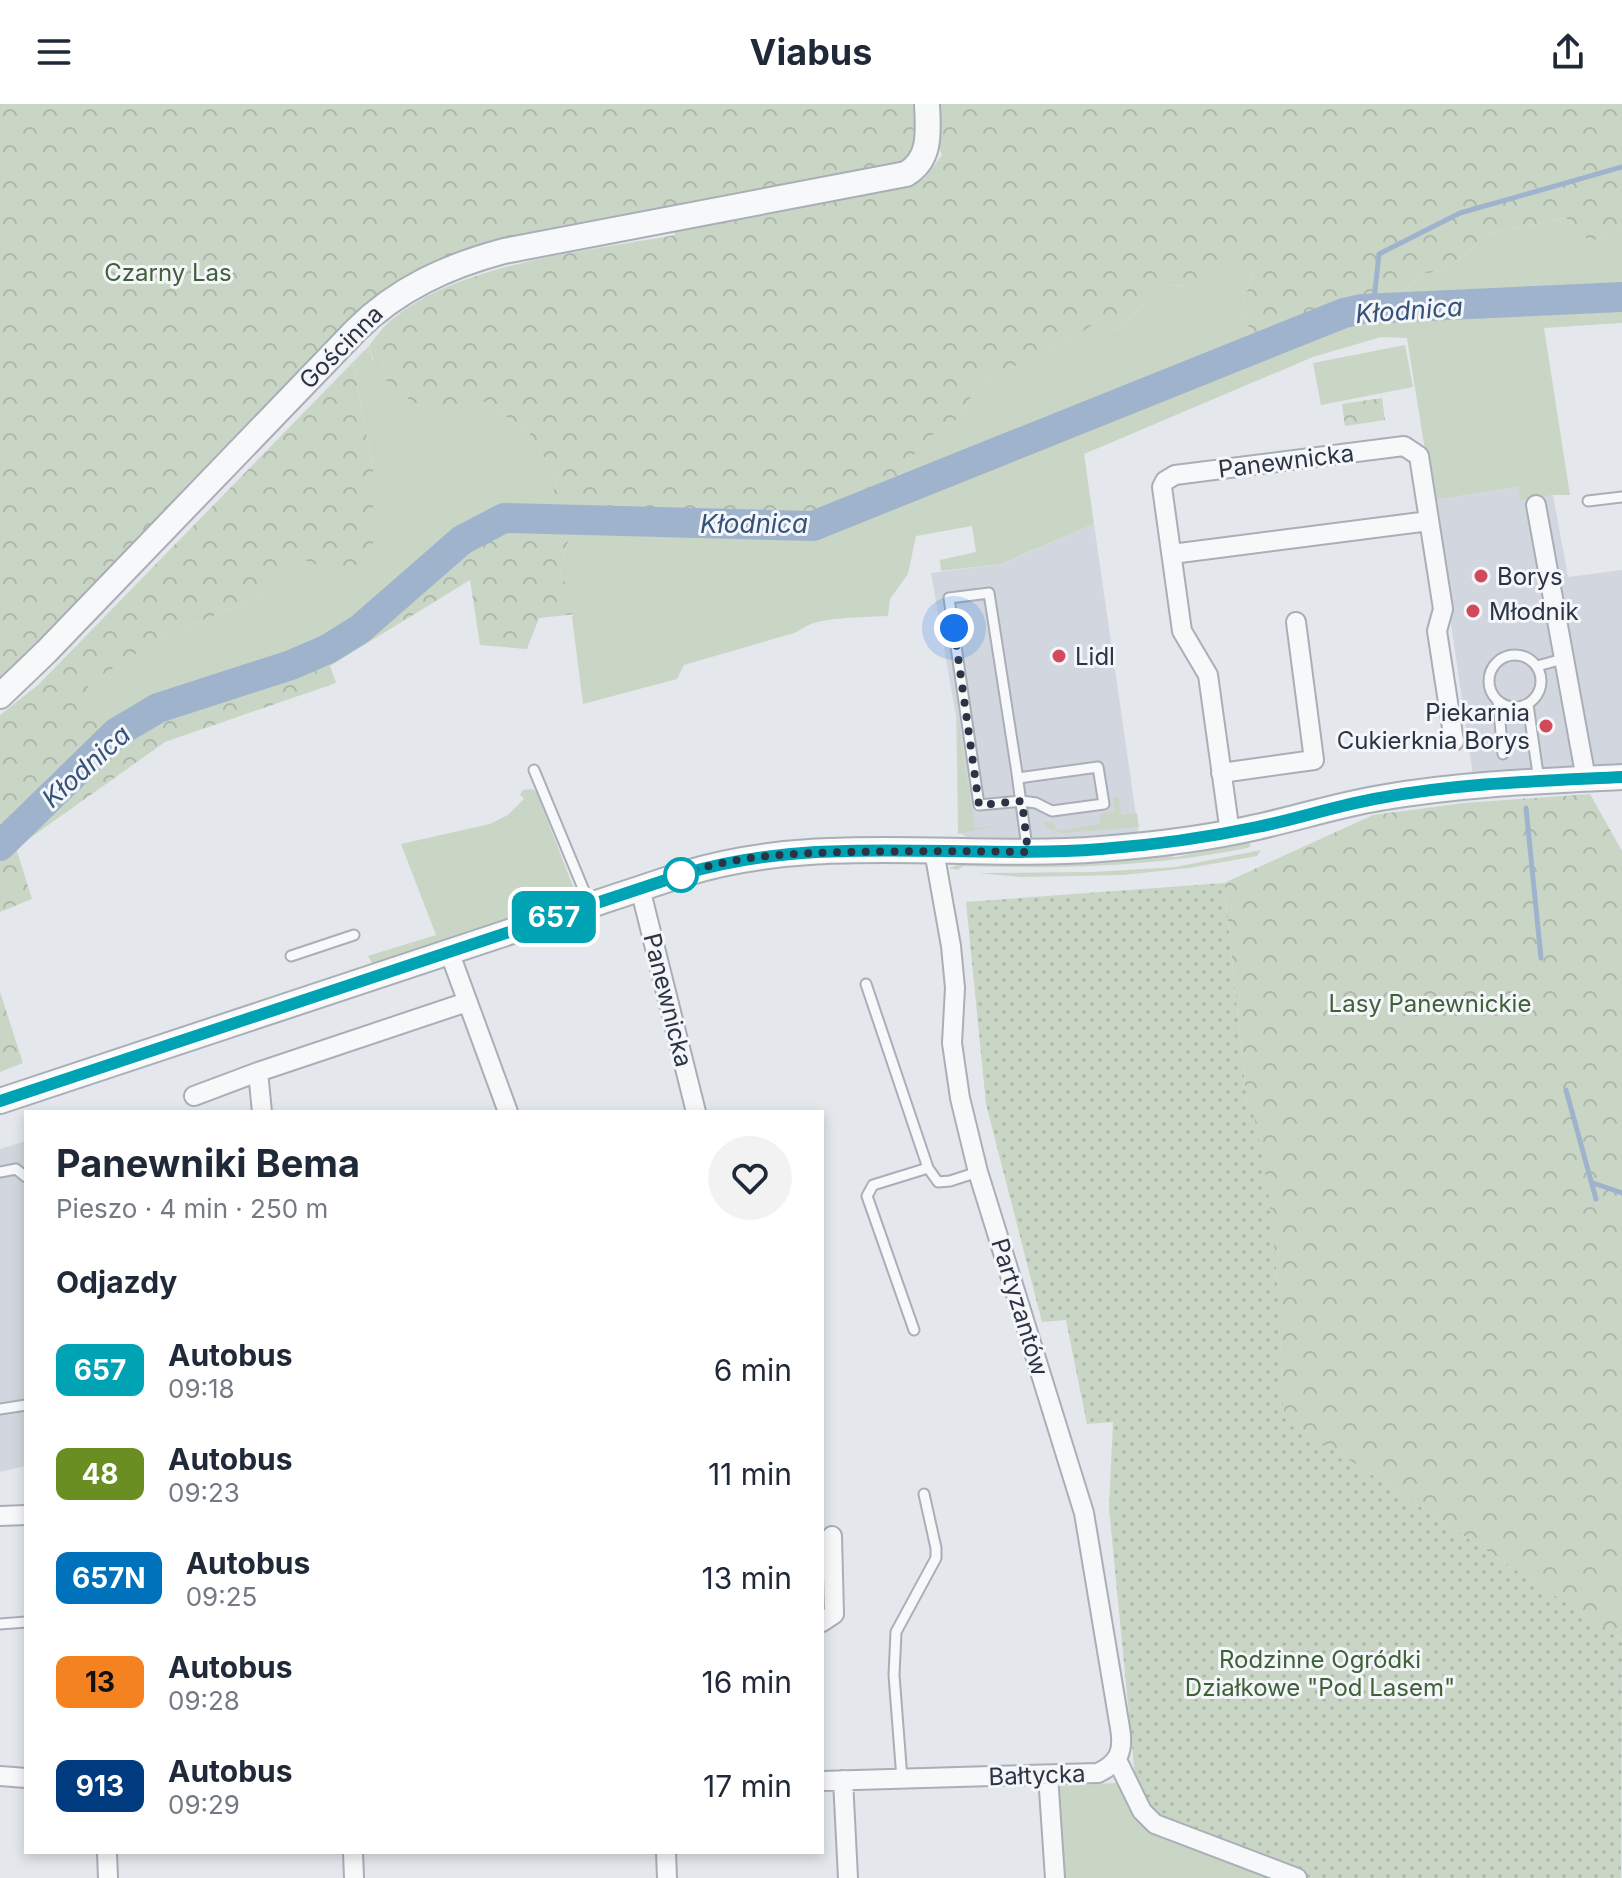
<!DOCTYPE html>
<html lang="pl">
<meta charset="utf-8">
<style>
:root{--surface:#fff;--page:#f2f2f3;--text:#1f2937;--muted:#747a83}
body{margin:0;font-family:Inter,sans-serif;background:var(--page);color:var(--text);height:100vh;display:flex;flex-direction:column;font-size:30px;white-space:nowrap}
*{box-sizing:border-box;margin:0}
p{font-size:26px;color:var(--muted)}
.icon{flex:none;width:44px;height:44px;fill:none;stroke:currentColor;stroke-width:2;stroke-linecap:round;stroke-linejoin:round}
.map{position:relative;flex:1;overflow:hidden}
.details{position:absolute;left:24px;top:1006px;width:800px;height:744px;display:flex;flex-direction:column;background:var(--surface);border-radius:0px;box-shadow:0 4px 12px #0003}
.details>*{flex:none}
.badge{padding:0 16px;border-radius:12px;font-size:28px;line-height:52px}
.you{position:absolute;width:40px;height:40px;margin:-20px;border:6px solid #fff;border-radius:50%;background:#1a73e8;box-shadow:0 0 0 12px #1a73e833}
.map>.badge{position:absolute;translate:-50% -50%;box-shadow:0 0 0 4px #fff}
h2{padding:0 32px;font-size:30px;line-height:72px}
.round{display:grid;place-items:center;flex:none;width:84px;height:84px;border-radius:42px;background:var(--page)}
.overview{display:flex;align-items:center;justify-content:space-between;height:136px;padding:0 32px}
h1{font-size:38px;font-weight:700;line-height:60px}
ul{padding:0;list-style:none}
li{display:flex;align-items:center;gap:24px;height:104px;padding:0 32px}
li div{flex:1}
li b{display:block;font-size:30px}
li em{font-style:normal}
li .badge{min-width:88px;font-weight:700;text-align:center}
header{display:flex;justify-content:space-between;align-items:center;height:104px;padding:0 32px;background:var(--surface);font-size:36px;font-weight:700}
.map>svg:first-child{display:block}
.built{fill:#d2d6de}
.grass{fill:#c9d6c5}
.forest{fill:url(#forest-crowns)}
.garden{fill:url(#garden-dots)}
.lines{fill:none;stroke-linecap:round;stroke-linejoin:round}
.stream{stroke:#9fb4cc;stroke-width:5}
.river{stroke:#9fb4cc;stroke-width:30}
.service-casing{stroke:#a9aeb7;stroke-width:13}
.minor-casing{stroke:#a9aeb7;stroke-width:22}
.tertiary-casing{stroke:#a9aeb7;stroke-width:28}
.service{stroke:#f7f8fa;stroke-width:9}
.minor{stroke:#f7f8fa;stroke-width:18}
.tertiary{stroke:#f7f8fa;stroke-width:24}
.line-casing{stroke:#fff;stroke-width:18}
.line{stroke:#00a3b4;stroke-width:12}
.walk{stroke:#2b3445;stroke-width:8;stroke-dasharray:0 14.4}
.poi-dot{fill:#d1495b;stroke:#f4f6f9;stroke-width:3}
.stop-dot{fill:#fff;stroke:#00a3b4;stroke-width:4}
.labels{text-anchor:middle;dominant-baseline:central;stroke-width:6;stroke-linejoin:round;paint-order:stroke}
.park-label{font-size:24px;fill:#3f6138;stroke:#f4f6f9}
.street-label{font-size:24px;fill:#2b3445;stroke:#f4f6f9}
.poi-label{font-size:24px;fill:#2b3445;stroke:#f4f6f9;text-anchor:start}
.water-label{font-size:26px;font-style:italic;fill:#34527a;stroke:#f4f6f9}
</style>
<header><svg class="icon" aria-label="menu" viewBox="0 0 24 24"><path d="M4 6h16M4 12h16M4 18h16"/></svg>Viabus<svg class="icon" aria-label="share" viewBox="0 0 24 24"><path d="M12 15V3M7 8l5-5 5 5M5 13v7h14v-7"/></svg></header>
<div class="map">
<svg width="1622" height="1774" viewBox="0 0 1622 1774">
<defs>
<pattern id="forest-crowns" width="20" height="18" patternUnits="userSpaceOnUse" patternTransform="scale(2)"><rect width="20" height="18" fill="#c9d6c5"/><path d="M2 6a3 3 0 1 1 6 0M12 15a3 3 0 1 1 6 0" fill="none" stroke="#adb8ab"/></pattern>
<pattern id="garden-dots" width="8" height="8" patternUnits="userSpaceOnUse" patternTransform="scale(2)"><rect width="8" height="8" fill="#c9d6c5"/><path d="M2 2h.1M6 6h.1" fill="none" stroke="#adb8ab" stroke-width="1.8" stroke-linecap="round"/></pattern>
</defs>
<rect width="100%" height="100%" fill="#e4e7ec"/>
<path class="built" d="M1519 383 1522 397 1553 391 1568 473 1622 466V662L1473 671 1433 396Z
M1094 420 1139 732 976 741 958 727 956 612 931 469 1002 460Z
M26 1037V1362L0 1368V1045Z"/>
<path class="grass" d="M1566 114 1590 138 1622 123V190L1390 200 1423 170 1445 166 1491 129Z
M1222 162H1246L1252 169 1241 210 1258 238 887 388 925 336 959 314 979 279 1073 235 1096 217 1116 226 1166 182 1193 181Z
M1622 198V219L1544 224 1570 391H1553L1521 397 1518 383 1433 396 1407 234 1381 233 1313 253 1084 350 1094 420 1001 460 941 467 940 456 976 448 972 422 916 432 908 470 890 495 888 512C867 513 830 513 811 520 805 522 800 527 794 529L684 561 677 575 583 600 572 513 574 510 585 509 560 471 571 425 590 422 814 425 1355 209Z
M1405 241 1413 283 1321 301 1313 259Z
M369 242 372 255 484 298 529 328 558 376 546 404H503L461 425 369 512 329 536 282 557 161 597 123 616 102 634 86 580 167 531 266 490 299 453 331 466 373 366 353 258Z
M958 615 975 724 996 722 958 730Z
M531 685 536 687 576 790V797L377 862 372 859 368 852 436 831 401 740 490 720 508 711 524 695 520 691 523 686Z
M1119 693 1121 711 1137 709 1139 723 1061 729 1048 724 1042 717 1054 719 1056 727 1099 720 1101 709 1114 707 1113 694Z
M1249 738 1251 742 1247 744C1153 763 1060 765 964 762L957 766 949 764 966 758 1065 759 1157 751 1176 753Z
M1261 746 1257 752 1189 764 1123 771 1021 773 978 769 1094 768 1175 763Z
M1117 1679 1150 1726 1269 1774H1060L1056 1682Z"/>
<path class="forest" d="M0 0H920V38L910 59 416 171 0 580Z
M935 0H1622V123L1590 138 1566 114 1491 129 1445 166 1423 170 1390 200 1346 204 1258 238 1241 210 1252 169 1246 162H1222L1193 181 1166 182 1116 226 1096 218 1073 235 979 279 959 314 925 336 887 388 813 417 773 419 546 404 558 376 529 328 484 298 437 312C406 293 378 281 369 242 375 234 381 225 389 218 455 159 589 147 675 131V126L863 89 924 75 942 51 938 42Z
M353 258 373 366V457L331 466 299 454 266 490 167 531 87 580 102 634 0 737V611L38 581Z
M1382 294 1385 316 1345 322 1342 300Z
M513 422 571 425 560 471 586 509 539 514 527 545 480 541 470 476 330 562 336 579 165 638 16 744 32 795 0 808V748L20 734 122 633 174 606 328 552 379 519 467 441Z
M1590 690 1622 747V1536L1284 1313 1276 1162 1247 1000 1224 779 1373 711 1464 699Z
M0 888 23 959 0 968Z"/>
<path class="garden" d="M1224 779 1247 1000 1251 1001C1278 1102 1278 1209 1284 1313L1622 1536 1621 1774H1310L1159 1715 1137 1693 1109 1404 1113 1318 1087 1320 1066 1216 1042 1218 986 1000 966 798Z"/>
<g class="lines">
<path class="stream" d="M1373 205 1379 150 1460 109 1622 63
M229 581 237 591
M1526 704 1541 854
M1566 986 1596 1095
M1593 1079 1622 1089"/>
<path class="river" d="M0 742 116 629 158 604 291 561 328 545 360 525 462 436 504 414 813 422 1344 209 1362 205 1622 193"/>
<g class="service-casing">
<path id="service" d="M1588 397 1622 393
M1489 577a26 26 0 1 1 52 0a26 26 0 1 1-52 0Z
M1537 562 1563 555
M1498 597 1503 650
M1528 601 1539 677
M534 666 590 801
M1018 674 1098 663 1104 700 1052 707 1036 699 1022 697 979 701 949 494 989 489 1017 669C1020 694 1024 719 1027 744
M291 852 354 831
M866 880 928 1064 938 1078 950 1077 978 1068
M0 1068 16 1065 26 1073
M914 1226 867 1092 873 1081 928 1064
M0 1305 26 1301
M0 1520 26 1518
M902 1675 894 1571 896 1528 936 1454V1444L924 1390"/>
</g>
<g class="minor-casing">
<path id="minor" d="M1536 401 1586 675
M1172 450 1429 417
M1221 669 1314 656 1296 518
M1230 729 1208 571 1182 527 1162 383 1165 377 1175 371 1404 342 1419 352 1443 505 1437 527 1454 637
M640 784 696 1008
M449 847 508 1008
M194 992 258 968
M262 1008 258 968 467 898
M0 1412 26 1411
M822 1518 834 1510 832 1432
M1117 1656 1142 1707 1155 1720 1297 1774
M1048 1671 1055 1774
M0 1672 26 1674
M843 1676 848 1774
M822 1677 1098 1669C1119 1659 1124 1647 1120 1624L1084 1409 978 1068 960 994 952 939 955 884 951 842 934 747
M107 1748 108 1774
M353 1748 354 1774
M666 1748 667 1774"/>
</g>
<g class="tertiary-casing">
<path id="tertiary" d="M0 592 46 548 356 226C397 185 448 162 504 147L906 70C932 55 928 26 927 0
M0 997 684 770C818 728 963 756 1101 745 1153 741 1205 735 1257 723 1298 714 1338 701 1380 694 1460 680 1541 677 1622 673"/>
</g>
<use href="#service" class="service"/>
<use href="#minor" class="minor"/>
<use href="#tertiary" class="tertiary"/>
</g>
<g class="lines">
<g class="line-casing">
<path id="line" d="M0 997 684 770C819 729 962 756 1101 745 1153 741 1205 734 1257 723 1298 715 1338 701 1380 694 1460 679 1541 677 1622 673"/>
</g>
<use href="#line" class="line"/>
<path class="walk" d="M681 771C734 751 788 750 844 748 905 747 967 747 1028 748L1022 697 979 701 954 524"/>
</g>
<g class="poi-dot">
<circle cx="1481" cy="472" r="8"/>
<circle cx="1473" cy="507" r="8"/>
<circle cx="1059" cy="552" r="8"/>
<circle cx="1546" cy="622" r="8"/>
</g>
<circle class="stop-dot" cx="681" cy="771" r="16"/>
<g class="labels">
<g class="park-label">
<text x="168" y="168">Czarny Las</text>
<text x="1430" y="899">Lasy Panewnickie</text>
<text x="1320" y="1555">Rodzinne Ogródki<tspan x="1320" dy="28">Działkowe "Pod Lasem"</tspan></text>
</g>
<g class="street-label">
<text transform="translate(341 243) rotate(-45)">Gościnna</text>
<text transform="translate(1286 357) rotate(-7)">Panewnicka</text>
<text transform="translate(668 896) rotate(76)">Panewnicka</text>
<text transform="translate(1020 1203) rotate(73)">Partyzantów</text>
<text transform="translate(1037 1671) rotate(-2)">Bałtycka</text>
</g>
<g class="poi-label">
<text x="1497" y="472">Borys</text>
<text x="1489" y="507">Młodnik</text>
<text x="1075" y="552">Lidl</text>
<text x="1530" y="608" text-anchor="end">Piekarnia<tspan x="1530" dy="28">Cukierknia Borys</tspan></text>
</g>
<g class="water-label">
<text transform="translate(1409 206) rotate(-4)">Kłodnica</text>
<text x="754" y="419">Kłodnica</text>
<text transform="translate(86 662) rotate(-42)">Kłodnica</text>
</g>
</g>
</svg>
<div class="you" style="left:954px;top:524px"></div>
<b class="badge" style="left:554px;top:813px;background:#00a3b4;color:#fff">657</b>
<section class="details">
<div class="overview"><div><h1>Panewniki Bema</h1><p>Pieszo · 4 min · 250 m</p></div><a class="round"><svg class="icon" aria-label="heart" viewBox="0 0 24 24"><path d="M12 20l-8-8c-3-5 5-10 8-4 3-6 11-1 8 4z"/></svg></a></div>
<h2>Odjazdy</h2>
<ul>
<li><span class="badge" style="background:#00a3b4;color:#fff">657</span><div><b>Autobus</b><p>09:18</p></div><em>6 min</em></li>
<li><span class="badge" style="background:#6b8e23;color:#fff">48</span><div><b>Autobus</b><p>09:23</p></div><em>11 min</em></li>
<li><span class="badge" style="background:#0072bc;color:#fff">657N</span><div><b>Autobus</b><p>09:25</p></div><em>13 min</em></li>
<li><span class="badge" style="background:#f58220;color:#111">13</span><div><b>Autobus</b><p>09:28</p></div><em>16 min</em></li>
<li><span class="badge" style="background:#003b80;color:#fff">913</span><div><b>Autobus</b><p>09:29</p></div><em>17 min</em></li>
</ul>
</section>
</div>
